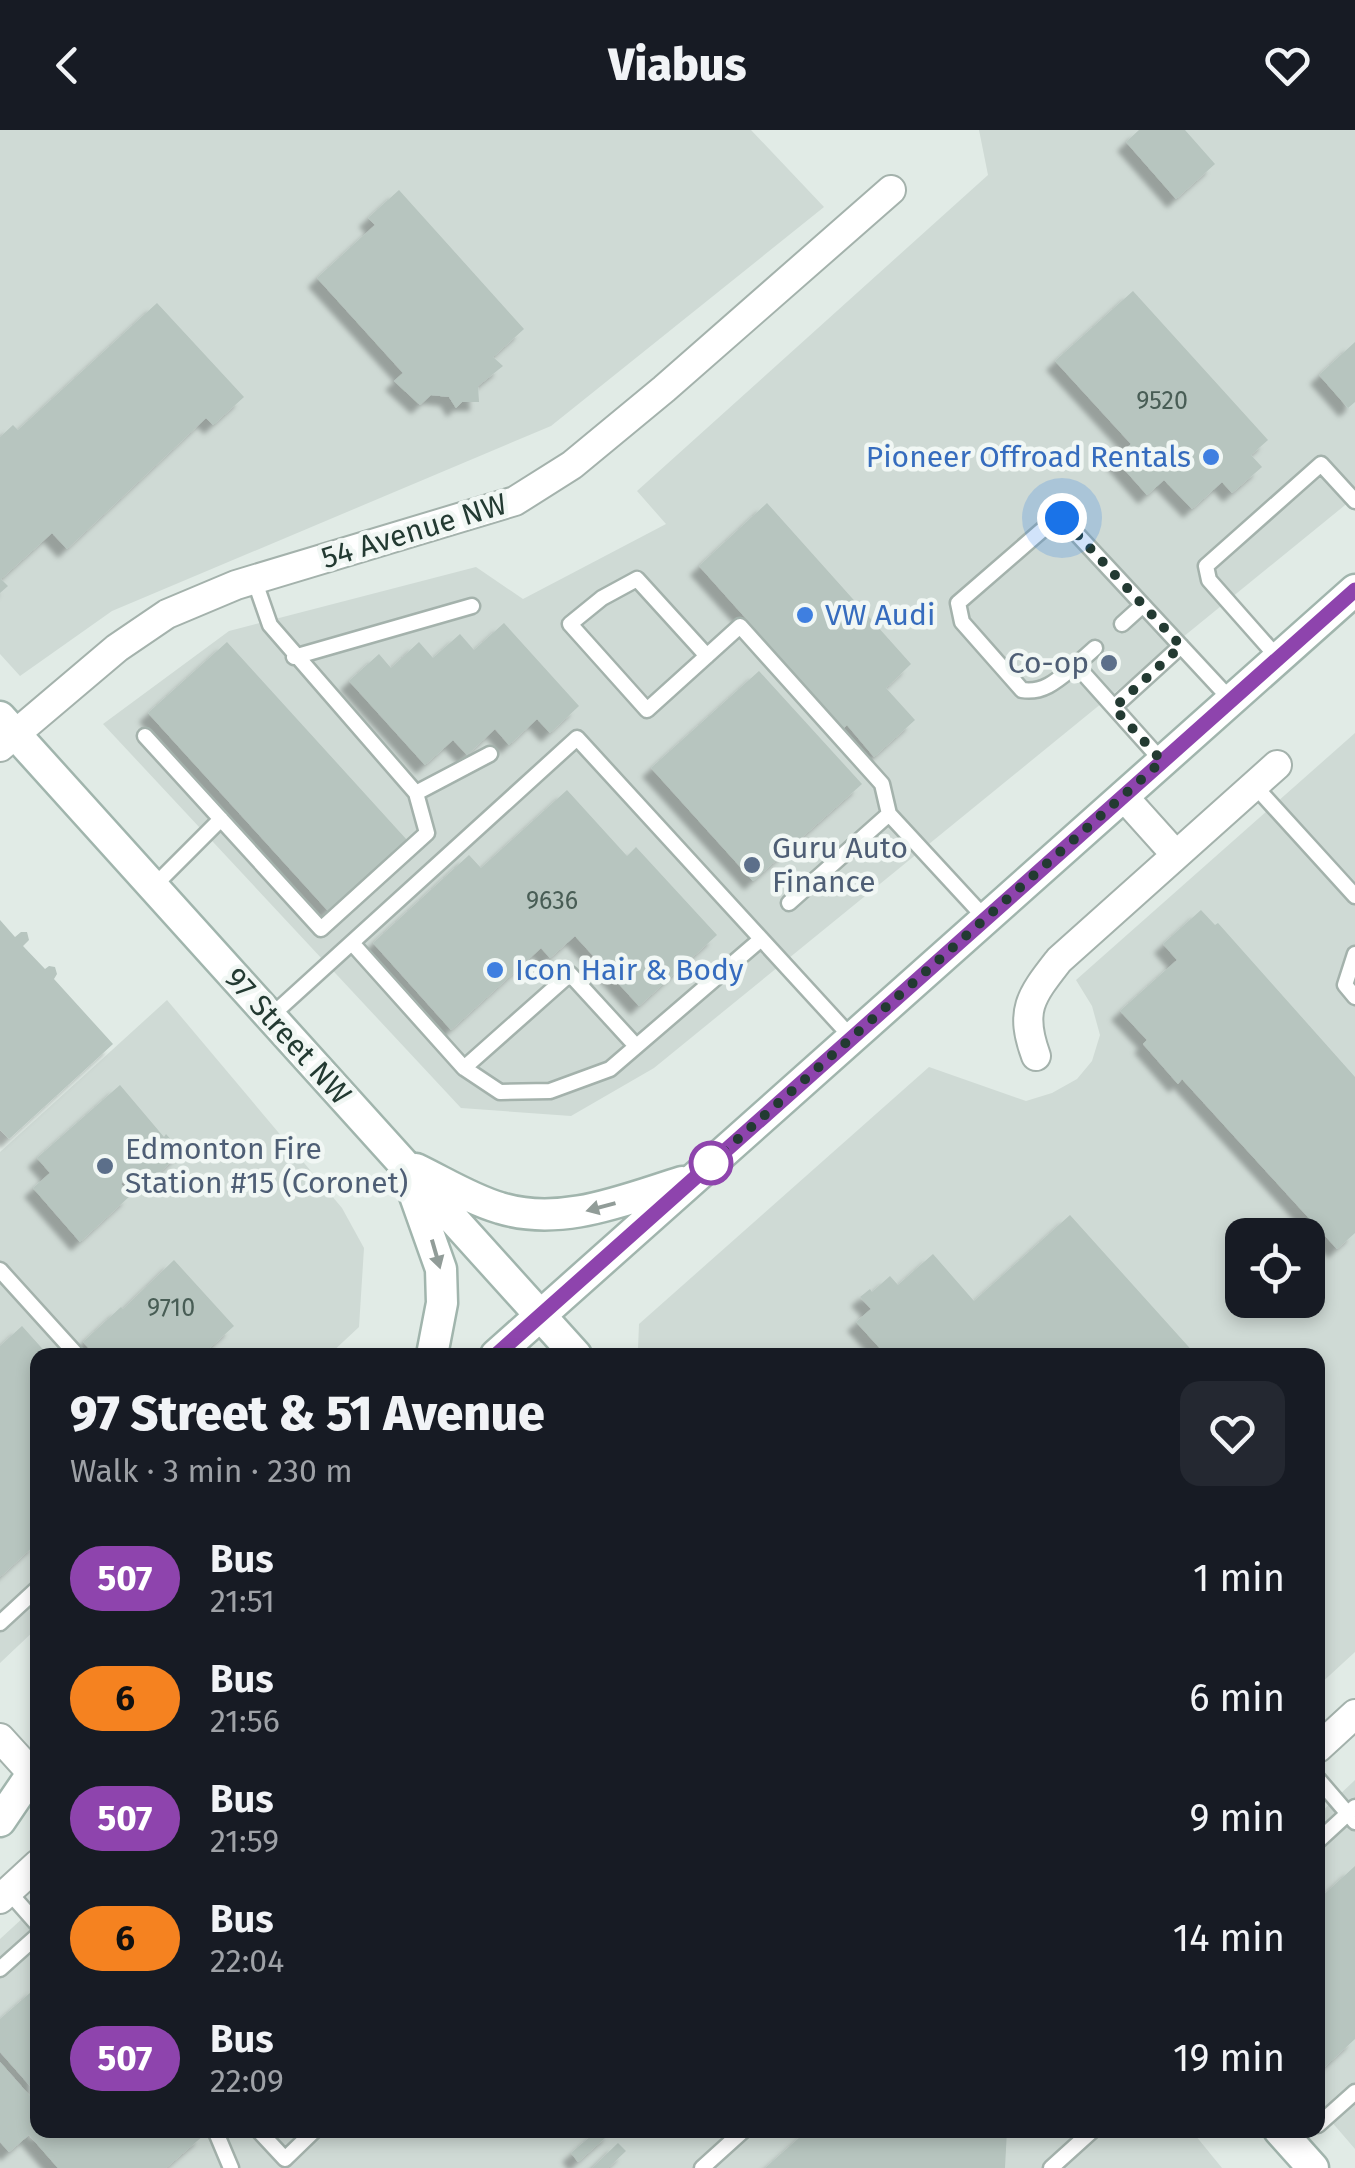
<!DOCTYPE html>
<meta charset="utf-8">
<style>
:root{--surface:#171b24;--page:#242831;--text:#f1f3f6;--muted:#9ea1a6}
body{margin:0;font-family:"Fira Sans",sans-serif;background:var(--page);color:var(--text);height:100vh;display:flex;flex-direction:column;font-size:38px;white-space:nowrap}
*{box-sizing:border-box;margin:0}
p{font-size:32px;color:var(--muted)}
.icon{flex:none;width:55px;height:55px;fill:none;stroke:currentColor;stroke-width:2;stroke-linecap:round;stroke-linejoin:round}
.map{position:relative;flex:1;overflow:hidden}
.sheet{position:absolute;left:30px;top:1218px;width:1295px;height:790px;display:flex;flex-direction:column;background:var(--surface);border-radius:20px;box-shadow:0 5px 15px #0003}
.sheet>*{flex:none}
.badge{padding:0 20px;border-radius:32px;font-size:35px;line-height:65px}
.fabs{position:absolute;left:1225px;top:1088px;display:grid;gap:20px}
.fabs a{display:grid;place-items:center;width:100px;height:100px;border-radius:20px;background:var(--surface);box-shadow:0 5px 15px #0003;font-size:50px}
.you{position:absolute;width:50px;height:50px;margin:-25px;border:8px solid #fff;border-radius:50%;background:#1a73e8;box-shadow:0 0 0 15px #1a73e833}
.map>.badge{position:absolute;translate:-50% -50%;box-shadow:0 0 0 5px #fff}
.round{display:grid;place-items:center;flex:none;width:105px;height:105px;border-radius:20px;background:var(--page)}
.head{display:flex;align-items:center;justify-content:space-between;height:170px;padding:0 40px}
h1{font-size:48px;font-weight:800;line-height:75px}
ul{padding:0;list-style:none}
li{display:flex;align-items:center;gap:30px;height:120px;padding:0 40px}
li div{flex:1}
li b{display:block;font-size:38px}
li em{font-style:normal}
li .badge{min-width:110px;font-weight:700;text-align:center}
header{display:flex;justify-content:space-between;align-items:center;height:130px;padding:0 40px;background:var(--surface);font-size:45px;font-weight:800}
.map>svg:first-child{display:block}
.built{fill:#cfdad5;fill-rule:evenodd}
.building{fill:#b7c5bf;filter:url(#shadow)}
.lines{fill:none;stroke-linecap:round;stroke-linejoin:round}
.lane-casing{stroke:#a4b2ac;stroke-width:19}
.street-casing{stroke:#a4b2ac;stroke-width:32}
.secondary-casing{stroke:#a1b5ad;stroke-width:35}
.lane{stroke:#fff;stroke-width:14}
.street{stroke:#fff;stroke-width:28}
.secondary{stroke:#fff;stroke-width:30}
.oneway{fill:#919c98}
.line-casing{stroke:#fff;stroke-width:22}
.line{stroke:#8e44ad;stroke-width:15}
.walk{stroke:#233a32;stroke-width:10;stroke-dasharray:0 18}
.shop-dot{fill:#3f7fe0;stroke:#f1f7f4;stroke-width:4}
.service-dot{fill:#5c6f8a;stroke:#f1f7f4;stroke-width:4}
.stop-dot{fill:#fff;stroke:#8e44ad;stroke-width:5}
.labels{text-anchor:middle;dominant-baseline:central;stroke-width:9;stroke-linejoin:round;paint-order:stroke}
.number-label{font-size:25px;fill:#485d55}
.shop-label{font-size:30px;fill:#366cbe;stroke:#f1f7f4;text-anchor:start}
.street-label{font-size:30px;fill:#233a32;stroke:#f1f7f4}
.service-label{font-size:30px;fill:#4e5e75;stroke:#f1f7f4;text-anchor:start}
</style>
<header><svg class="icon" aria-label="back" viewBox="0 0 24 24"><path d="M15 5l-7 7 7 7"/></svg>Viabus<svg class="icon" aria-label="heart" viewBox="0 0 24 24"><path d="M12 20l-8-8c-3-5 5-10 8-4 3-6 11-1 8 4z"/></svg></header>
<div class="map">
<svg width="1355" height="2038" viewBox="0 0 1355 2038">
<defs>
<filter id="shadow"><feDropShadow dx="-9" dy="9" stdDeviation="2.5" flood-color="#0004"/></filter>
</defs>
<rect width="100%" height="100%" fill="#e1ebe6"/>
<path class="built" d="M0 0H751L824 77 551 296 112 481 20 546 0 524Z
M979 0H1355V367L654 938 571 986 461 978 103 594 229 501 476 437 523 469 666 394 637 361 988 45Z
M1355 603V1522L1318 1556V1225H643L638 1219 639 1194 929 937 1026 971 1052 963 1077 949 1092 931 1100 905 1092 876 1076 850ZM1242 1105H1308V1170H1242Z
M167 870 342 1078 364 1118 359 1197 329 1225H38L37 1498 0 1533V1022Z
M1355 1650V2019L1318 1976V1685Z
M37 1775 38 2000H1191L1222 2038H0V1809Z"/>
<path class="building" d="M1139 0H1185L1215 34 1176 69 1126 12Z
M399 60 524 199 493 227 503 236 478 256 479 272H462L456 278 449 267 431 265 420 275 394 251 403 243 317 148 375 95 368 88Z
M1133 161 1268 310 1251 325 1262 337 1232 363 1222 352 1192 379 1164 350 1147 365 1115 329 1131 314 1055 231Z
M157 173 244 267 213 295 206 288 67 419 52 403 1 449 8 456 0 463V307L13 295 18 300Z
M1355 212V272L1348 278 1319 245Z
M767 373 911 534 886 558 915 590 874 627 847 595 844 598 699 436Z
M504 493 579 576 550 603 537 589 509 615 495 599 467 625 453 610 425 635 349 551 379 524 391 538 419 512 433 528 460 504 474 520Z
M227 512 407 710 328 781 148 583Z
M759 541 862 654 753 751 651 638Z
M567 660 627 726 636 717 717 805 639 876 575 806 550 828 541 818 451 900 373 813 469 725 481 738Z
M1201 780 1215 795 1218 793 1355 947V1103L1337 1119 1182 949 1178 954 1143 914 1147 910 1120 881 1177 830 1163 814Z
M0 790 15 807 21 802H27L29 810 23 816 45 839 49 836 55 837 57 844 54 849 113 914 9 1009 0 1000Z
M120 955 164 1007 166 1004 182 1022 149 1052 143 1046 135 1053 129 1047 121 1054 131 1065 80 1112 33 1058 50 1043 37 1028Z
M1070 1085 1196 1225H886L856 1192 871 1179 860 1167 870 1159 872 1162 890 1146 898 1155 933 1124 974 1171Z
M174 1130 234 1196 202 1225H95L83 1212 121 1177 123 1179Z
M22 1196 48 1225H38V1412L0 1447V1216Z
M1355 1736V1909L1318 1943V1770Z
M38 1856V1965L0 1922V1889Z
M0 1932 38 1975V2000H199L204 2005 166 2038H58L29 2005 9 2022 0 2012Z
M598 2000H614L578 2032 571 2023Z
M808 2000H1007L1005 2038H765Z
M618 2013 626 2021 608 2038H592Z"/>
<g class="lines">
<g class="lane-casing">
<path id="lane" d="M1122 494 1143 475
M707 526 637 449 602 468 570 494 647 580 740 496 882 654 889 684
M294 527 472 476
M1278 528 1209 450 1206 436 1321 334 1355 371
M1076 535 1095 518
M1114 577 1181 516
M145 606 321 799 427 703 416 663 270 495 254 449
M1162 631 1076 535C1060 548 1044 564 1022 560L962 492 958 473 1056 388H1062L1231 570
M1254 655 1355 766
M416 663 490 624
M153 757 221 689
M789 773 889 684 986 789
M352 813 464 938 500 962 550 961 610 939 760 810
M1355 824 1345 855 1355 867
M271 886 577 608 852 908
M464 938 570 844 636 916
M0 1140 77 1225
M0 1493 38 1458
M1318 1649 1355 1692
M1318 1711 1355 1677
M8 1761 38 1795
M0 1839 38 1805
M1318 1995 1355 1962
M215 2000 231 2038
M258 2000 285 2029 315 2000
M702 2038 744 2000
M1051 2038 1093 2000"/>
</g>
<g class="street-casing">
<path id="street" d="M0 617 117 518 167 484 236 455 515 371 572 335 664 259 891 60
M1123 666 1176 725
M1036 926C1019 880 1031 866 1059 830L1277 635
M0 1608 30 1641
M1318 1618 1355 1584
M0 1769 38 1734"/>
</g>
<g class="secondary-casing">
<path id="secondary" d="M0 587 576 1225
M416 1039C443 1052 472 1070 500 1078 561 1097 624 1070 682 1052
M409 1049 441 1139 442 1173 432 1225
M496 1225 1355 460
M0 1691 38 1635
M1279 2000 1313 2038"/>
</g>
<use href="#lane" class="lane"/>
<use href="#street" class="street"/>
<use href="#secondary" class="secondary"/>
</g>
<defs><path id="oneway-solid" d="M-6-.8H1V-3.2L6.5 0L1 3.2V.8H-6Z" transform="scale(2.5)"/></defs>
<g class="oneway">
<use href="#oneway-solid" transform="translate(601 1077) rotate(165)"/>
<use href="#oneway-solid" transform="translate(436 1124) rotate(74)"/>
</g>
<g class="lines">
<g class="line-casing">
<path id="line" d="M496 1225 1355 460"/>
</g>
<use href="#line" class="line"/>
<path class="walk" d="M711 1033 1162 631 1114 578 1181 516 1062 388"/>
</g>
<g class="shop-dot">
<circle cx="1211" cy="327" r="10"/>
<circle cx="805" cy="485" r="10"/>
<circle cx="495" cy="840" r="10"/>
</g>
<g class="service-dot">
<circle cx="1109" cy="533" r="10"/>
<circle cx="752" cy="735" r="10"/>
<circle cx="105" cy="1036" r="10"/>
</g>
<circle class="stop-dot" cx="711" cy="1033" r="20"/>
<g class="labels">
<g class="number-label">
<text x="1162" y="271">9520</text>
<text x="552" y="771">9636</text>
<text x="171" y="1178">9710</text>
</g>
<g class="shop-label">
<text x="1191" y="327" text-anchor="end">Pioneer Offroad Rentals</text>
<text x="825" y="485">VW Audi</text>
<text x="515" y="840">Icon Hair &amp; Body</text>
</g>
<g class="street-label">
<text transform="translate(414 401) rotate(-17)">54 Avenue NW</text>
<text transform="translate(288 906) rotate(48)">97 Street NW</text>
</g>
<g class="service-label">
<text x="1089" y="533" text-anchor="end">Co-op</text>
<text x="772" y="718">Guru Auto<tspan x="772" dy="34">Finance</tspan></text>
<text x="125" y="1019">Edmonton Fire<tspan x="125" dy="34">Station #15 (Coronet)</tspan></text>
</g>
</g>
</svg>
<div class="fabs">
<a><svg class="icon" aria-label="locate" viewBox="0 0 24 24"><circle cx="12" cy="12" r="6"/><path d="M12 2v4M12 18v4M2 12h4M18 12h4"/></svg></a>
</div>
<div class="you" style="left:1062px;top:388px"></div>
<section class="sheet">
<div class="head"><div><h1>97 Street &amp; 51 Avenue</h1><p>Walk · 3 min · 230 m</p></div><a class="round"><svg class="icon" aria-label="heart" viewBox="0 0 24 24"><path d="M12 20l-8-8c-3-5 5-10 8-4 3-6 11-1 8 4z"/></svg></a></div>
<ul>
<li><span class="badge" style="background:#8e44ad;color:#fff">507</span><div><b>Bus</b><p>21:51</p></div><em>1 min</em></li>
<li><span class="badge" style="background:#f58220;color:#111">6</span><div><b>Bus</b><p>21:56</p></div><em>6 min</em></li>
<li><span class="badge" style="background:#8e44ad;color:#fff">507</span><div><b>Bus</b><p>21:59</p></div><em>9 min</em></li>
<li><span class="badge" style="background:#f58220;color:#111">6</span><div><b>Bus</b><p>22:04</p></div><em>14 min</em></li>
<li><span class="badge" style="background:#8e44ad;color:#fff">507</span><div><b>Bus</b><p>22:09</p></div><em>19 min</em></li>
</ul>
</section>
</div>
